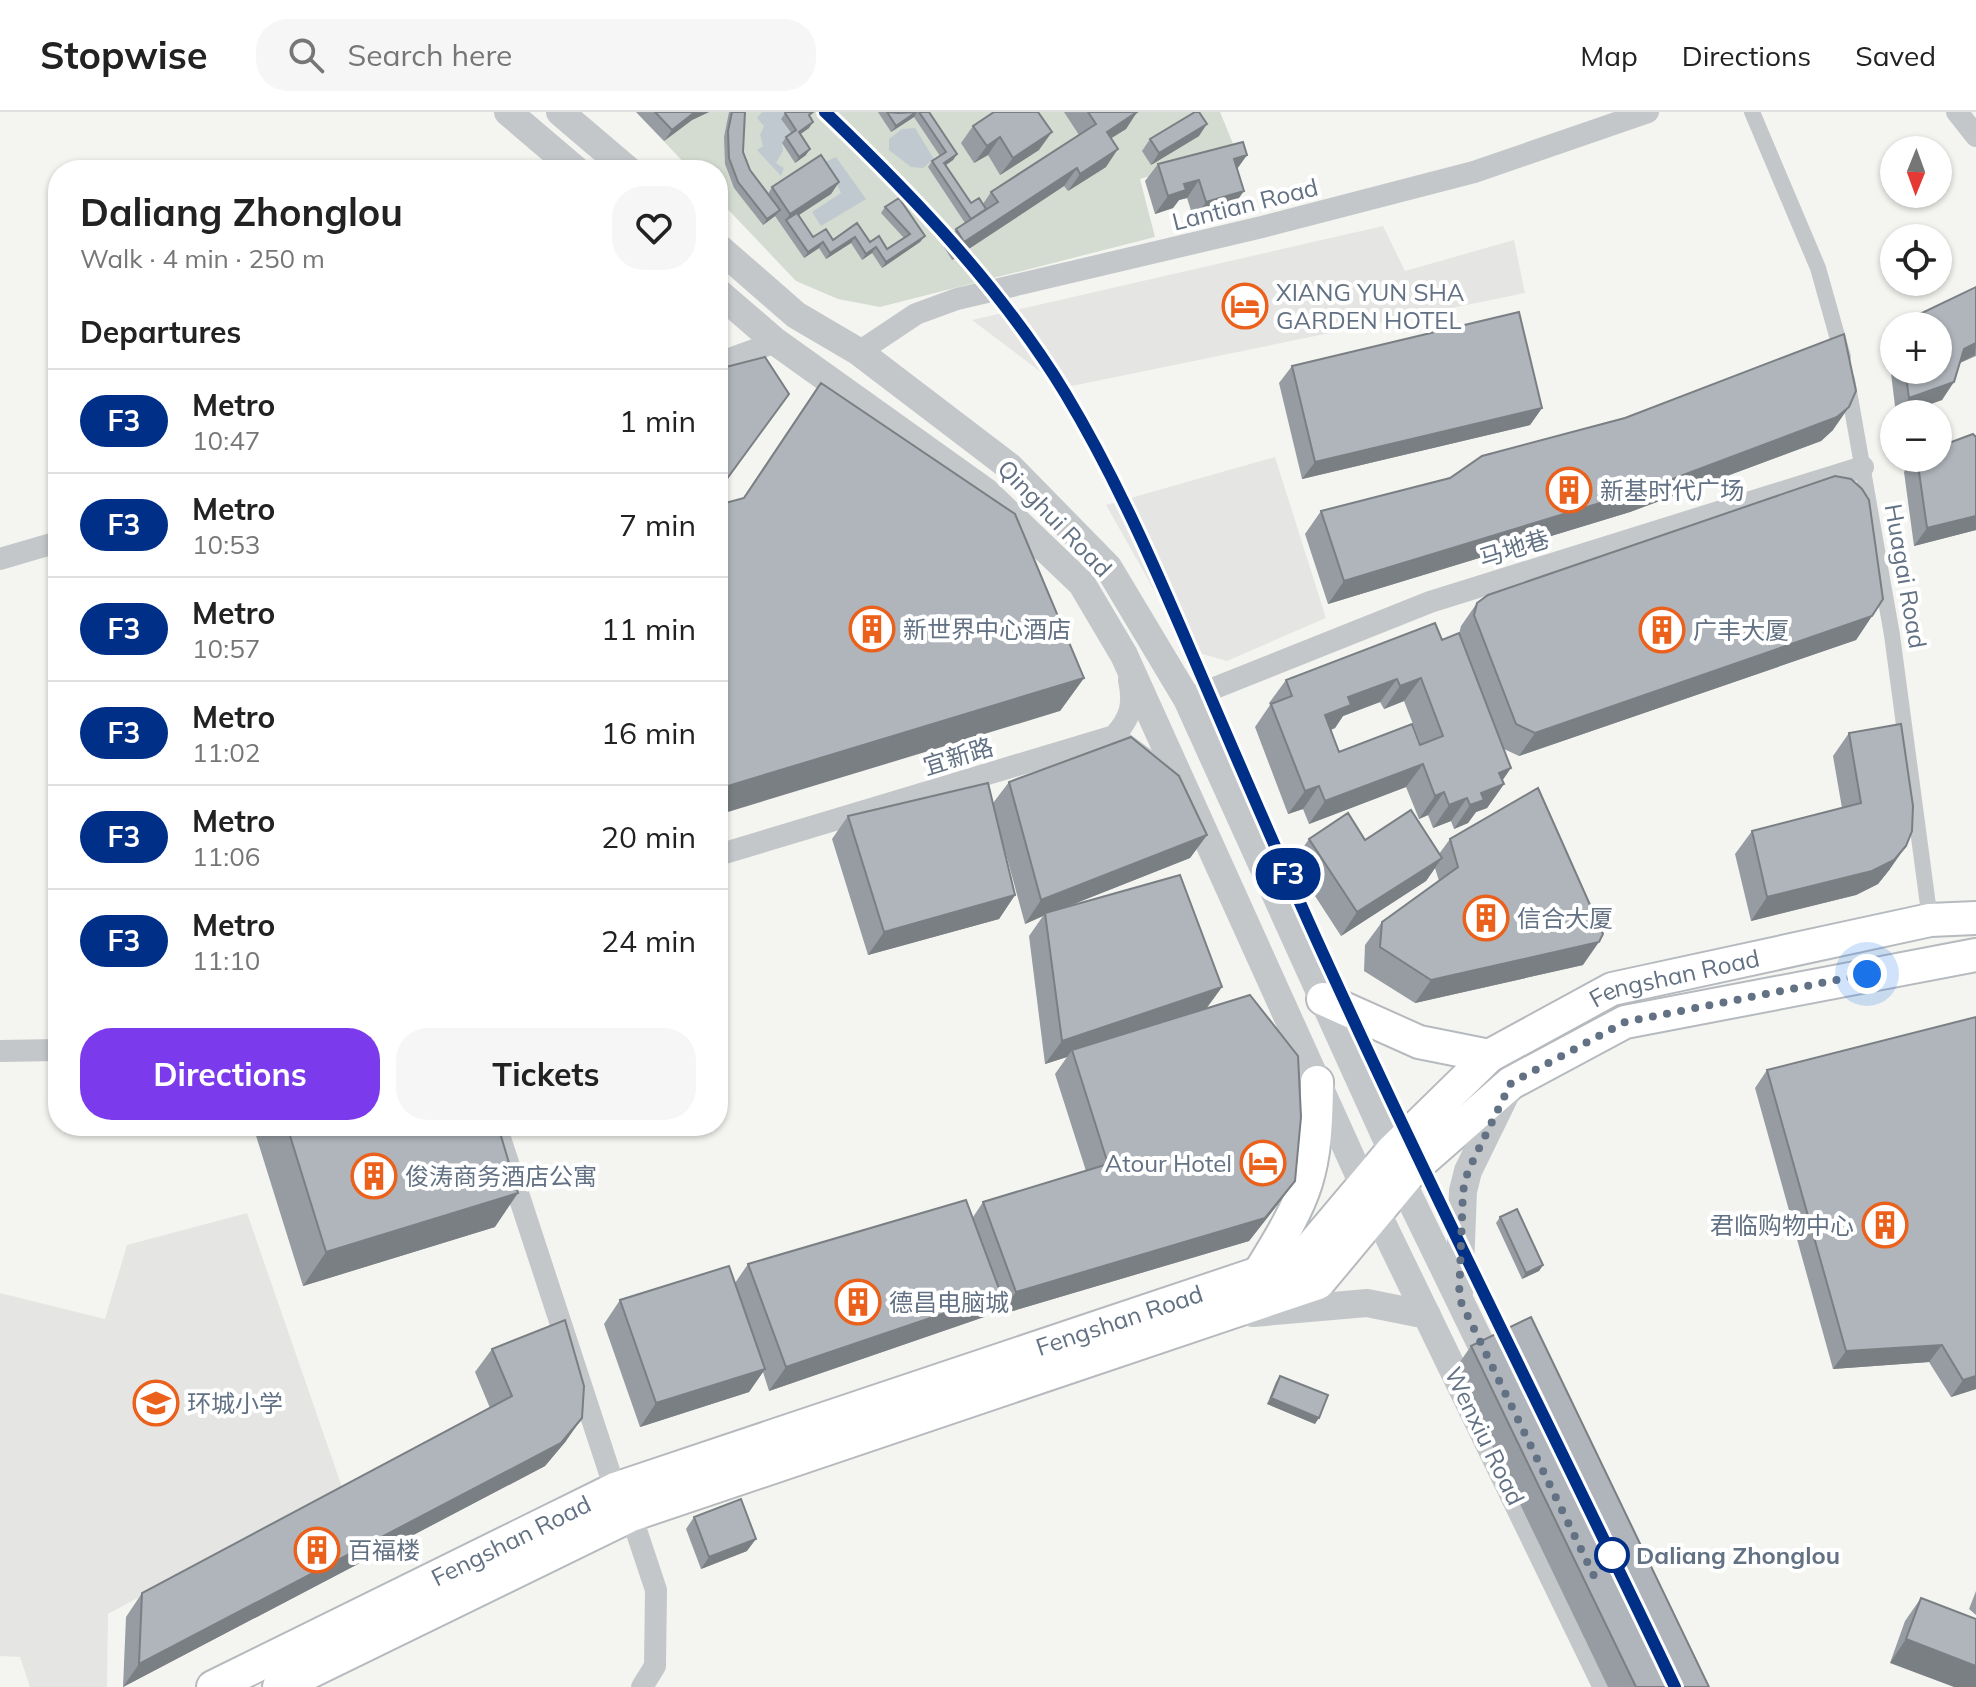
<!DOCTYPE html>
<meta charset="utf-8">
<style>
:root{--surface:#fff;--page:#f6f6f6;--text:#222;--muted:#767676;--line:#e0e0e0;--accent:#7c3aed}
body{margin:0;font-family:Mulish,"Noto Sans SC",sans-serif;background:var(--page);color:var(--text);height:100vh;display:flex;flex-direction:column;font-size:30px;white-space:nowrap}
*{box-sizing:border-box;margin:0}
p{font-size:26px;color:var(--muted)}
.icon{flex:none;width:44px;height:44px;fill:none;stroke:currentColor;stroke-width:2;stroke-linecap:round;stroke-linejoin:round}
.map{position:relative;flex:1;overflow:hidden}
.drawer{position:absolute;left:48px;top:48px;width:680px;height:976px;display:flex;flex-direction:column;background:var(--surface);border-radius:32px;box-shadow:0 2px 6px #0004}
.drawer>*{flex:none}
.badge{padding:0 16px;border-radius:26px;font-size:28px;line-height:52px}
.needle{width:52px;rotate:181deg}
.fabs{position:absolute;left:1880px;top:24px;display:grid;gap:16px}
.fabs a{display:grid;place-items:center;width:72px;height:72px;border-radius:50%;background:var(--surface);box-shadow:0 2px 6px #0004;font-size:40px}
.you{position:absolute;width:40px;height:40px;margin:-20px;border:6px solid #fff;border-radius:50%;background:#1a73e8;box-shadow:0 0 0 12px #1a73e833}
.map>.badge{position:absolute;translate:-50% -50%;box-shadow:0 0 0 4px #fff}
h2{padding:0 32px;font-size:30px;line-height:72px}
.round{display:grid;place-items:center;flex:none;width:84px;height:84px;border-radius:32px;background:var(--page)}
.summary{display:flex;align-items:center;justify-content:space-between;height:136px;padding:0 32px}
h1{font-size:38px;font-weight:700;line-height:60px}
.cta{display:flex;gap:16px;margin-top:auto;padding:16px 32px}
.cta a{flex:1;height:92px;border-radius:32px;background:var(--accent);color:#fff;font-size:32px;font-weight:700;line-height:92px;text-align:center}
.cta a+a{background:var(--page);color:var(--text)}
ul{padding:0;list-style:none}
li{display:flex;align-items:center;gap:24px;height:104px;padding:0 32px;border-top:2px solid var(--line)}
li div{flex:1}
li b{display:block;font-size:30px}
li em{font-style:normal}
li .badge{min-width:88px;font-weight:700;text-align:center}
header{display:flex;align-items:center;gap:48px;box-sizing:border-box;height:112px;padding:0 40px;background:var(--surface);border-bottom:2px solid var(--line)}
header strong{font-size:38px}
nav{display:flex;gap:44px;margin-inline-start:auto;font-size:28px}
.search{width:560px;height:72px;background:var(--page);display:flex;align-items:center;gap:20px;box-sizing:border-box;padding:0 28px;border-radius:32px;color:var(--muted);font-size:30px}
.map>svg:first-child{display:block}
.built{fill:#e5e6e4}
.green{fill:#d4dcd1}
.water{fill:#bfc9cf}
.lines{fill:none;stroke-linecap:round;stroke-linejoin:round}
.secondary-casing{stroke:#b6babf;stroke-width:36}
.pedestrian{stroke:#c4c7ca;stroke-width:16}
.minor{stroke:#c4c7ca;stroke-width:22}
.tertiary{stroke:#c4c7ca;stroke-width:28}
.secondary{stroke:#fff;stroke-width:32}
.wall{fill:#969ca1;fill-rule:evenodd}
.shaded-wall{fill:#7a7f83}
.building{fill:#afb5bb;stroke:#7a7f83;stroke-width:2;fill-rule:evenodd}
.line-casing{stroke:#fff;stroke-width:18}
.line{stroke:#002f87;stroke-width:12}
.walk{stroke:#627183;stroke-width:8;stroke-dasharray:0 14.4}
.stop-dot{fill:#fff;stroke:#002f87;stroke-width:4}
.labels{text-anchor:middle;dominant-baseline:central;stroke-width:8;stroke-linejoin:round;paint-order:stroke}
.street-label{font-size:24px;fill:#627183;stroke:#fff}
.poi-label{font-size:24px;fill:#627183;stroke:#fff;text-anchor:start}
.stop-label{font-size:24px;font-weight:bold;fill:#627183;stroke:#fff;text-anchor:start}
</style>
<header>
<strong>Stopwise</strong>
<div class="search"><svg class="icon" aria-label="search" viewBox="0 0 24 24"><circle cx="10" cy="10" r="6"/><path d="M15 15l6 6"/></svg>Search here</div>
<nav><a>Map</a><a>Directions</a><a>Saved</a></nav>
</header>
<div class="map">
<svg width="1976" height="1575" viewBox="0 0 1976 1575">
<rect width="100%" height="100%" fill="#f4f5f0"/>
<path class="built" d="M1383 114 1405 159 1514 128 1525 181 1062 276 972 208Z
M1275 345 1326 506 1227 549 1188 538 1106 393Z
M247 1101 342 1375 108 1502 107 1575H30L20 1545 0 1544V1181L105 1207 127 1133Z"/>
<path class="green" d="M636 0H1220L1236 39 1140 67 1155 125 880 195 838 187 796 169 718 87V58H691Z"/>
<path class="water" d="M762 0H791L781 7 792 24 782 31 783 39 776 51 784 56 781 64 757 38 763 34 760 23 764 14 757 6Z
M915 16 934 47 923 56 911 55 889 38V27L902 17Z
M836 45 866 87 821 114 812 100 841 81 825 50Z"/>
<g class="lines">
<g class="secondary-casing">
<g id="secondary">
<path d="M1323 887 1419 930 1489 944"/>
<path d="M1259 1161C1308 1082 1316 1063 1317 970"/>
<path id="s1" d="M213 1575 615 1377 1301 1147 1392 1039 1489 944 1612 877 1930 808 1976 806"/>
<path d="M279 1575 631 1403 1318 1171 1413 1057 1511 971 1625 910 1976 843"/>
</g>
</g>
<path class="pedestrian" d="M1752 0 1818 156 1843 245
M1847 268 1892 523 1930 808"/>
<path class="minor" d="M1957 0 1976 24
M859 240 916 202 957 187 1262 115 1474 60 1648 0
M718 251 776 230
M0 447 58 430
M1187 587 1430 490 1863 355
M1114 624C1131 606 1134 592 1129 568
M718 743 1114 624 1144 646
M0 939 58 938
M496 1014 615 1377 631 1403 656 1478 655 1554 642 1575"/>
<path class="tertiary" d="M508 0 576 58
M560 0 628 58
M718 135 796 203 859 240 1010 355 1108 455 1187 587 1392 1039 1402 1070 1496 1263
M718 180 776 230 986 380 1082 472 1124 543 1363 1072 1607 1575
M1459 1181 1463 1079 1468 1059 1510 973
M1253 1201 1367 1191 1427 1203"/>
<use href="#secondary" class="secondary"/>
</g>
<path class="wall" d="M636 0H709L692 8 664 29Z
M729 0H745L743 40 750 58 768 82 772 75 839 70 831 82 799 103 813 125 833 128 857 111 870 130 887 137 904 126 881 101 885 95 925 124 920 130 882 156 872 141 862 148 851 131 826 147 819 136 804 146 775 104 763 113 734 76 725 52 724 25Z
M786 0 810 5 809 16 800 22 806 43 795 51 782 31 786 25 791 21 781 7Z
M878 0H929L957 42 953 48 946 53 971 91 983 92 991 80 1079 23 1064 0H1137L1126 17 1111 26 1106 55 1068 79 1064 74 952 148 944 135 956 117 965 111 928 55 932 49 940 44 914 5 891 20Z
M1042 5 1039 38 1000 63 988 43 974 51 961 31 973 14Z
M1199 24 1151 53 1142 39 1150 27Z
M1247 43 1237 57 1231 97 1194 108 1187 86 1179 88 1173 96 1155 102 1145 69 1158 52Z
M1976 175V244L1960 251 1942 288 1902 302H1896L1887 229 1894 219V258H1938V214H1897L1899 212Z
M1292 254 1542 296 1530 313 1302 367 1279 271Z
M821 271 1084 566 1060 599 743 386Z
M1625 306 1833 318 1821 329 1630 400 1328 492 1305 422 1321 399 1450 366Z
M1976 325V418L1914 434 1904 360 1914 346H1938Z
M1477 491 1872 504 1856 528 1519 644 1504 637 1502 668 1504 672 1487 696 1476 700 1468 711 1454 717 1451 709 1433 716 1428 703 1419 707 1406 675 1309 712 1303 697 1288 702 1255 615 1270 593 1269 591 1286 568 1442 528 1459 522 1461 514ZM1404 589 1421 633 1339 640 1331 618 1335 616 1343 604 1380 590 1384 597Z
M1849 621 1890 757 1878 772 1856 783 1751 809 1735 742 1752 719 1842 696 1833 644Z
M1009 670 1207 723 1190 746 1066 795 1222 875 1206 897 1278 1092 1249 1129 999 1203 995 1190 984 1205 769 1279 763 1260 749 1280 640 1315 604 1212 620 1188 735 1171 748 1152 973 1105 983 1090 1086 1059 1055 962 1067 945 1045 952 1029 824 1043 804 1025 812 1003 731 1015 783 999 807 868 843 832 727 848 704 993 691Z
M1309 727 1365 728 1439 742 1450 727 1583 853 1415 891 1364 859 1365 833 1382 810 1439 769 1435 756 1426 769 1341 824 1293 750Z
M1767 958 1976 1277 1951 1285 1929 1250 1833 1257 1755 976Z
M253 1014H498L495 1115 303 1174Z
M1500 1105 1543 1153 1539 1159 1522 1167 1496 1111Z
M1471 1234 1709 1575H1608L1455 1257Z
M492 1237 566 1329 545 1354 123 1575 126 1505 142 1481 490 1296 475 1260Z
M1280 1264 1315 1312 1267 1292 1276 1270Z
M694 1405 747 1439 701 1457 686 1417Z
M1976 1479V1503L1969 1497Z
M1921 1486 1976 1507 1890 1551 1905 1509Z"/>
<path class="shaded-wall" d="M695 0H709L692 8 664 29 672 18Z
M917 0 914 5 891 20 896 14Z
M1137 0 1126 17 1094 37 1107 20Z
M813 10 809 16 795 26 799 20Z
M1207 12 1199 24 1151 53 1159 41Z
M1052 20 1039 38 1000 63 1013 46Z
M1000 25 988 43 974 51 987 34Z
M810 37 806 43 795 51 799 45Z
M1118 37 1106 55 1068 79 1080 62Z
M957 42 953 48 940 57 944 51Z
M1247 43 1234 61V47Z
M1077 56 1064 74 952 148 964 130Z
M1199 68 1187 86 1179 88 1173 96 1155 102 1168 84 1184 72Z
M839 70 831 82 788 110 786 108 782 114 790 102Z
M1244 79 1231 97 1194 108 1206 90Z
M780 98 775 104 763 113 767 107Z
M925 124 920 130 882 156 886 150Z
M855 125 851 131 826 147 830 141Z
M823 130 819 136 804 146 808 140Z
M876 135 872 141 862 148 866 142Z
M1976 231 1975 243 1952 255 1964 237Z
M1954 270 1942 288 1902 302H1898L1909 286Z
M1849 295 1833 318 1821 329 1630 400 1328 492 1344 469Z
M1542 296 1530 313 1302 367 1315 350Z
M1976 404V418L1914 434 1927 416Z
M1872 504 1856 528 1519 644 1535 621Z
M1084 566 1060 599 718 703V677Z
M1421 566 1404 589 1384 597 1400 574Z
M1397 567 1380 590 1343 604 1335 616 1309 626 1325 603 1348 585Z
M1423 652 1406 675 1309 712 1325 689Z
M1511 656 1498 675 1504 672 1487 696 1476 700 1468 711 1454 717 1470 693 1499 661Z
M1319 674 1303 697 1288 702 1305 679Z
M1444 680 1428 703 1419 707 1435 684Z
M1467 686 1451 709 1433 716 1449 693Z
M1207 723 1190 746 1046 803 1045 801 1043 804 1025 812 1041 788Z
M1906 734 1890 757 1878 772 1856 783 1751 809 1767 785Z
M1442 746 1426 769 1341 824 1357 800Z
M1015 783 999 807 868 843 884 820Z
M1599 830 1583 853 1415 891 1431 868Z
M1222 875 1205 898 1072 938 1067 945 1045 952 1062 929Z
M1295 1069 1278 1092 1249 1129 999 1203 1016 1180Z
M518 1081 495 1115 303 1174 326 1140Z
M1543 1153 1539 1159 1522 1167 1526 1161Z
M1001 1182 984 1205 769 1279 786 1255Z
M1942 1233 1929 1250 1833 1257 1846 1239Z
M765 1257 749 1280 640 1315 656 1291Z
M1976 1264V1277L1951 1285 1963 1268Z
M1271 1286 1319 1306 1315 1312 1267 1292Z
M582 1306 566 1329 545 1354 123 1575 139 1552Z
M756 1427 747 1439 701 1457 709 1445Z
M1906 1527 1976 1554V1575H1954L1890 1551Z"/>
<path class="building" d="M655 0H695L672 18Z
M732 0H745L743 40 750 58 780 98 767 107 738 70 729 46 728 19Z
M786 0H813L809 3 813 10 799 20 810 37 799 45 786 25 796 18 785 1Z
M887 0 898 1 916 0 896 14Z
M919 0H929L957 42 944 51 971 91 979 86 986 97 971 107 932 49 946 40Z
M994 0H1038L1052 20 1013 46 1000 25 987 34 973 14Z
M1088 0H1137L1107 20 1118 37 1080 62 1077 56 964 130 956 117 998 90 991 80 1096 12Z
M1195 0H1199L1207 12 1159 41 1150 27Z
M1243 30 1247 43 1234 47 1244 79 1206 90 1199 68 1184 72 1186 78 1168 84 1158 52Z
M821 43 839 70 790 102 772 75Z
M899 86 925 124 886 150 876 135 866 142 855 125 830 141 823 130 808 140 786 108 797 101 813 125 826 117 833 128 857 111 870 130 879 124 887 137 910 122 885 95Z
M1976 175V231L1964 237 1954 270 1909 286 1905 258H1938V214H1899V212Z
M1519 200 1542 296 1315 350 1292 254Z
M1844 222 1856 279 1849 295 1837 305 1646 377 1344 469 1321 399 1450 366 1482 344 1625 306Z
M765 245 789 282 718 379V257Z
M821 271 1015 402 1084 566 718 677V393L744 386Z
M1973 322 1976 325V404L1927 416 1917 346H1938V335Z
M1835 364 1851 367 1862 377 1869 388 1883 487 1872 504 1535 621 1516 612 1474 503 1477 491 1488 483Z
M1435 511 1442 528 1459 521 1511 656 1499 661 1504 672 1481 681 1484 688 1470 693 1467 686 1449 693 1444 680 1435 684 1423 652 1325 689 1319 674 1305 679 1271 592 1292 584 1286 568ZM1421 566 1443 624 1420 633 1412 612 1339 640 1325 603 1351 593 1348 585 1397 567 1400 574Z
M1901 612 1913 694 1912 719 1906 734 1894 748 1872 759 1767 785 1752 719 1861 691 1849 621Z
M1131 625 1179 664 1207 723 1041 788 1009 670Z
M988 671 1015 783 884 820 848 704Z
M1538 676 1603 822 1599 830 1431 868 1380 835 1382 810 1458 755 1450 727Z
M1411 698 1442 746 1357 800 1309 727 1348 701 1365 728Z
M1180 763 1222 875 1062 929 1045 801Z
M1250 883 1298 944 1301 1005 1295 1069 1265 1106 1016 1180 983 1090 1108 1052 1072 938Z
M1976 905V1264L1963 1268 1942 1233 1846 1239 1767 958Z
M287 1014H498L518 1081 326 1140Z
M966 1088 1001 1182 786 1255 748 1152Z
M1517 1097 1543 1153 1526 1161 1500 1105Z
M729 1154 765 1257 656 1291 620 1188Z
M1531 1205 1709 1575H1636L1471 1234Z
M565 1208 584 1274 582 1306 561 1331 139 1552 142 1481 512 1284 492 1237Z
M1280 1264 1328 1283 1319 1306 1271 1286Z
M741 1387 756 1427 709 1445 694 1405Z
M1921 1486 1976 1507V1554L1906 1527Z"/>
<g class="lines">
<g class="line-casing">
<path id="line" d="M825 0C914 85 1001 176 1065 281 1115 364 1154 453 1192 542 1237 647 1282 753 1330 857 1440 1098 1561 1336 1675 1575"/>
</g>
<use href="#line" class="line"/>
<path class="walk" d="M1612 1443 1594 1464 1459 1186 1463 1079 1468 1059 1511 971 1625 910 1867 862"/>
</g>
<defs>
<g id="hotel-ring" transform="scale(2.3)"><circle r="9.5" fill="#fff" stroke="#eb601a" stroke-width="1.5"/><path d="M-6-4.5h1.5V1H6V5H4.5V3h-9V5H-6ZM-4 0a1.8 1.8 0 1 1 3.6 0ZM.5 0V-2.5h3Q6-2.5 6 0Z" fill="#eb601a"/></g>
<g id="building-ring" transform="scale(2.3)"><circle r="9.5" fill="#fff" stroke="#eb601a" stroke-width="1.5"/><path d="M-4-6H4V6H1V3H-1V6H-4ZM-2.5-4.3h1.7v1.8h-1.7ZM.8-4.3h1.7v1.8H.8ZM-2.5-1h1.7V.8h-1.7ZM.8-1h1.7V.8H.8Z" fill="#eb601a"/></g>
<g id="school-ring" transform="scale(2.3)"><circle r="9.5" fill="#fff" stroke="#eb601a" stroke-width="1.5"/><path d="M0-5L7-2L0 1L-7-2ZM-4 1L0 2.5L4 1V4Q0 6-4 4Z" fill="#eb601a"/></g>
</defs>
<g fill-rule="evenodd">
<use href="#hotel-ring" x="1245" y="194"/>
<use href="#building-ring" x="1569" y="378"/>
<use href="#building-ring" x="872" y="517"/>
<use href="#building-ring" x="1662" y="518"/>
<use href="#building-ring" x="1486" y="806"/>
<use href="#hotel-ring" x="1263" y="1051"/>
<use href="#building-ring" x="374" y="1064"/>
<use href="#building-ring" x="1885" y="1113"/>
<use href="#building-ring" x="858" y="1190"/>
<use href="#school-ring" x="156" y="1291"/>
<use href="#building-ring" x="317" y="1438"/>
</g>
<circle class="stop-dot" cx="1612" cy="1443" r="16"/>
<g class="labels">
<g class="street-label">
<text transform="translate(1245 92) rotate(-14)">Lantian Road</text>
<text transform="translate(1055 406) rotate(46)">Qinghui Road</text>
<text transform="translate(1514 436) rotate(-17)">马地巷</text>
<text transform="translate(1906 464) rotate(80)">Huagai Road</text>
<text transform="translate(958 644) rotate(-17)">宜新路</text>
<text stroke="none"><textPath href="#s1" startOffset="1652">Fengshan Road</textPath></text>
<text stroke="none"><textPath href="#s1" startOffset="980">Fengshan Road</textPath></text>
<text transform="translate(1485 1324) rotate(64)">Wenxiu Road</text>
<text stroke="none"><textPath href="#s1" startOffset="332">Fengshan Road</textPath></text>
</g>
<g class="poi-label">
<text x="1276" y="180">XIANG YUN SHA<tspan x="1276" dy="28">GARDEN HOTEL</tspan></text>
<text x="1600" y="378">新基时代广场</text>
<text x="903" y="517">新世界中心酒店</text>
<text x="1693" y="518">广丰大厦</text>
<text x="1517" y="806">信合大厦</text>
<text x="1232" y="1051" text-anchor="end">Atour Hotel</text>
<text x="405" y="1064">俊涛商务酒店公寓</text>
<text x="1854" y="1113" text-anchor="end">君临购物中心</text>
<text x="889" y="1190">德昌电脑城</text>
<text x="187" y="1291">环城小学</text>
<text x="348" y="1438">百福楼</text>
</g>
<g class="stop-label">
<text x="1636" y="1443">Daliang Zhonglou</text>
</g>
</g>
</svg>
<div class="fabs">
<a><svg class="needle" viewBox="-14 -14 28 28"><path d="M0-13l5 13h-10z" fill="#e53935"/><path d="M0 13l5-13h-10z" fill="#767676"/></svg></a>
<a><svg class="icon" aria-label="locate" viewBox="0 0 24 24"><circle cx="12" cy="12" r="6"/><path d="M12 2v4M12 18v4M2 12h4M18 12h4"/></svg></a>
<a>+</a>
<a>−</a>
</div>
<div class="you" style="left:1867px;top:862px"></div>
<b class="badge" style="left:1288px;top:762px;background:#002f87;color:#fff">F3</b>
<section class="drawer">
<div class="summary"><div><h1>Daliang Zhonglou</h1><p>Walk · 4 min · 250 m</p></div><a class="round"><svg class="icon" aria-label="heart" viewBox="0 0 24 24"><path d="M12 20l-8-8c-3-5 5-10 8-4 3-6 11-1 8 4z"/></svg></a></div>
<h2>Departures</h2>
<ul>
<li><span class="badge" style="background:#002f87;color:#fff">F3</span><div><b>Metro</b><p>10:47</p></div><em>1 min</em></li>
<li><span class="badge" style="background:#002f87;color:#fff">F3</span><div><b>Metro</b><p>10:53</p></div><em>7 min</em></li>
<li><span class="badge" style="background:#002f87;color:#fff">F3</span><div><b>Metro</b><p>10:57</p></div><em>11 min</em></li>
<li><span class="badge" style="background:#002f87;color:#fff">F3</span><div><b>Metro</b><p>11:02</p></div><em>16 min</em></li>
<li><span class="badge" style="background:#002f87;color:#fff">F3</span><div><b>Metro</b><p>11:06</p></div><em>20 min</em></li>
<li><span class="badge" style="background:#002f87;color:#fff">F3</span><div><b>Metro</b><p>11:10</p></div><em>24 min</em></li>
</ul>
<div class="cta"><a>Directions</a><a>Tickets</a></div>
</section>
</div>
